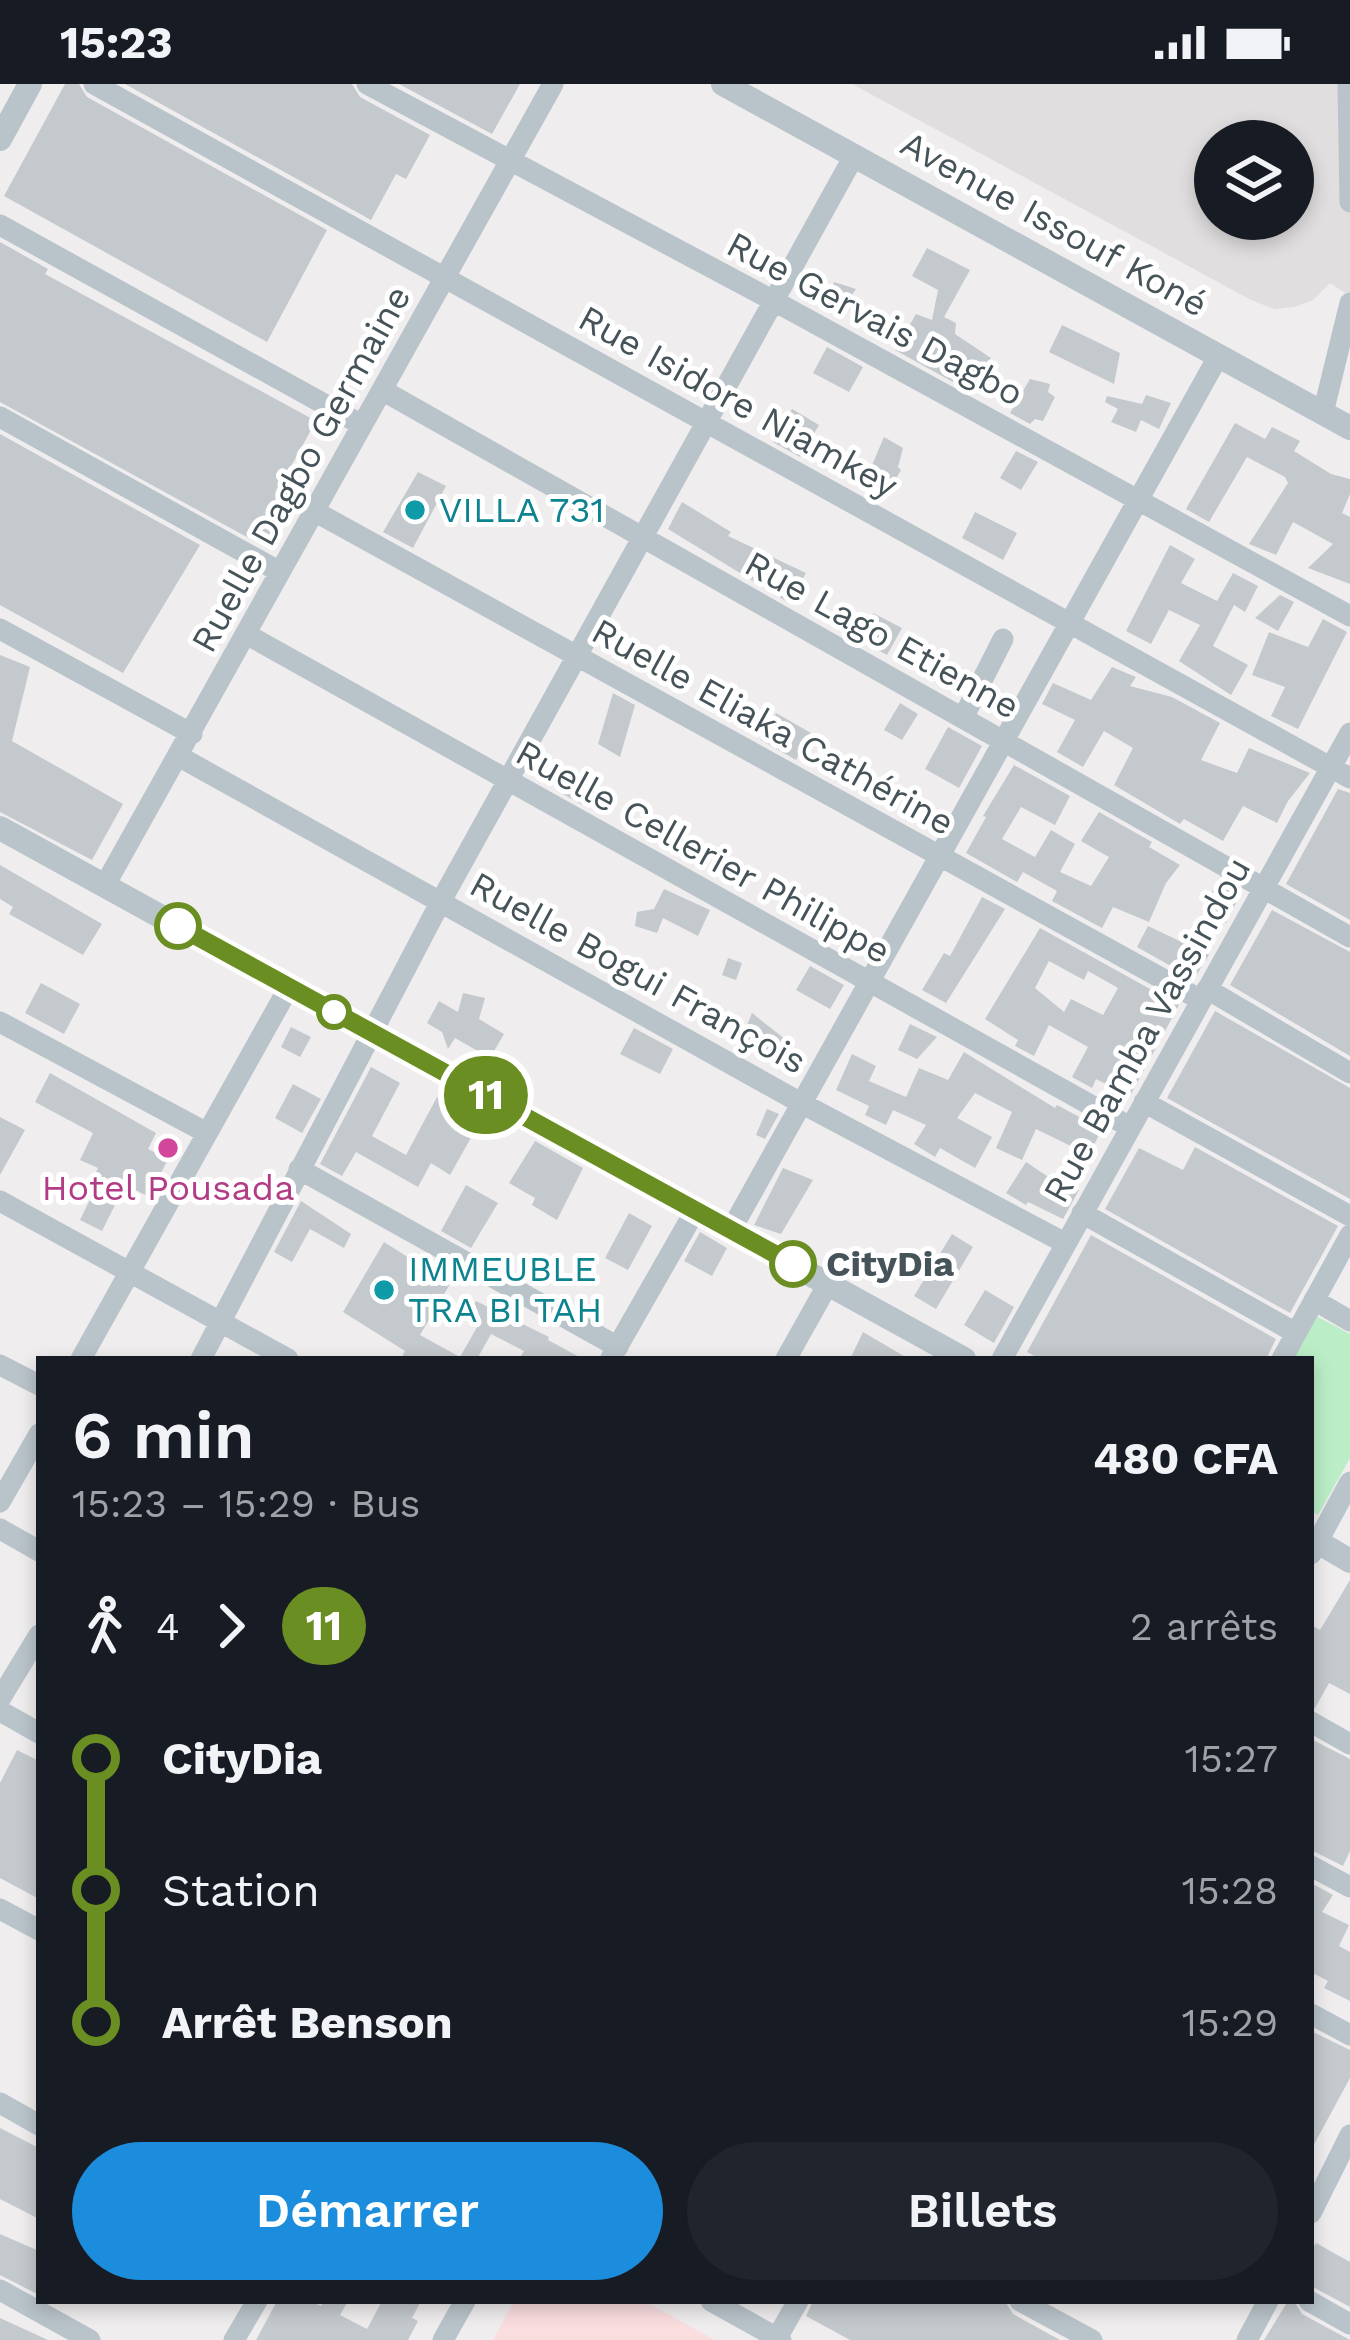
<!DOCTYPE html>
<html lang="fr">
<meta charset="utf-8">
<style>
:root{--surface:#171b24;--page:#20242c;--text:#f1f3f6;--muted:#9ea1a6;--accent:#1b8ddc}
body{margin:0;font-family:"Work Sans",sans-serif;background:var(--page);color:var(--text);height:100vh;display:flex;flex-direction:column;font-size:45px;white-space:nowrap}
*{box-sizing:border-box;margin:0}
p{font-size:39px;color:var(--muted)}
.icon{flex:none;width:66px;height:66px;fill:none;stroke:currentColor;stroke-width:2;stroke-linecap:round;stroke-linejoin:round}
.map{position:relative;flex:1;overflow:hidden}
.side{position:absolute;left:36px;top:1272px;width:1278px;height:948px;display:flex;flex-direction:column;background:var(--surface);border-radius:0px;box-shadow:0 6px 18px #0003}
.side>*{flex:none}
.badge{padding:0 24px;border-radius:39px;font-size:42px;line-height:78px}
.fabs{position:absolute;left:1194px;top:36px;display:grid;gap:24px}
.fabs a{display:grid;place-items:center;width:120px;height:120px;border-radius:50%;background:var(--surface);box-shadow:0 6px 18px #0003;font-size:60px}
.map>.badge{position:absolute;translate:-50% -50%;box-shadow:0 0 0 6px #fff}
.legs{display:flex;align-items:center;gap:18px;height:132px;padding:0 36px;font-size:39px}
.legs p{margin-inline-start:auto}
.summary{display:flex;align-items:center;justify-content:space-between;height:204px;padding:0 36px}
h1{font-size:66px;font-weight:600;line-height:90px}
.action{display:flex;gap:24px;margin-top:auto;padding:24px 36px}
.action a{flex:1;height:138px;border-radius:72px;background:var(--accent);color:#fff;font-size:48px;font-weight:600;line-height:138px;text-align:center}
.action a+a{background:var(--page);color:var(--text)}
ul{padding:0 36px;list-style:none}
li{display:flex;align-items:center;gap:42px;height:132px;font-size:45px}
li i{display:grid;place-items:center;width:18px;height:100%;margin:0 15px;background:currentColor}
li i::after{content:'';width:30px;height:30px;margin:-15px;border:9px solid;border-radius:50%;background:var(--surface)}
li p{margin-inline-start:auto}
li:first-child i{background:linear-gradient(#0000 50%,currentColor 0)}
li:last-child i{background:linear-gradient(currentColor 50%,#0000 0)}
.status{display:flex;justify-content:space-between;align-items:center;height:84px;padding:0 60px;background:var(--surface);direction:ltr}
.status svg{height:33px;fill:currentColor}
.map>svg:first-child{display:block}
.education{fill:#e1dedf;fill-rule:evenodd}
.medical{fill:#fadddf}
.green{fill:#bbeec7}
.building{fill:#c4c9cd;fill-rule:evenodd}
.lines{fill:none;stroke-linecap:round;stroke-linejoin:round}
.minor{stroke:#b9c4ca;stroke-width:21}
.tertiary{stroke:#b9c4ca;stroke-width:24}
.line-1-casing{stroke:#fff;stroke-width:27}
.line-1{stroke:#6b8e23;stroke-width:18}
.culture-dot{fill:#0f9aa8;stroke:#fff;stroke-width:4.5}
.stop-1-dot{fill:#fff;stroke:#6b8e23;stroke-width:6}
.hotel-dot{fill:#d1479c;stroke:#fff;stroke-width:4.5}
.labels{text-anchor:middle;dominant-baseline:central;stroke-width:10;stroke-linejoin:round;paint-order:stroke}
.street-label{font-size:36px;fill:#46545a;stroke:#fff}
.culture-label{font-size:36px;fill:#0d838f;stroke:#fff;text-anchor:start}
.hotel-label{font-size:36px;fill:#b23c85;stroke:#fff}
.stop-label{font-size:36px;font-weight:bold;fill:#46545a;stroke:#fff;text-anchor:start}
</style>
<div class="status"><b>15:23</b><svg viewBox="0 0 49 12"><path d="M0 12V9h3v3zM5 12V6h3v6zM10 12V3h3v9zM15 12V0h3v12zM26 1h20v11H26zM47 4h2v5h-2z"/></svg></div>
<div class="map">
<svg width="1350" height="2256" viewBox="0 0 1350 2256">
<rect width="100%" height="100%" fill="#f0edee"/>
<path class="education" d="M852 0H1350V212L1330 199 1313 216 1294 223 1275 225 1253 217ZM1215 57H1293V135H1215Z"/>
<path class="medical" d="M514 2217H644L715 2256H493Z"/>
<path class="green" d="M1316 1232 1350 1250V1374L1318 1431 1311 1427V1275H1292Z"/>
<path class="building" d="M65 0H79L87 13 327 146 267 258 4 112Z
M125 0H352L360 13 430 51 406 95 396 90 371 136Z
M399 0H520L492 50Z
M0 158 48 185 45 190 316 337 279 404 296 413 267 464 0 318Z
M927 164 970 186 944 233 956 239 955 250 991 274 975 301 958 292 953 298 895 266 916 230 932 236 938 206 912 192Z
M834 198 856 205 839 230 826 221Z
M1062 241 1120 269 1114 300 1049 268Z
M827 263 863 283 849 308 813 289Z
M1030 295 1050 300 1048 308 1055 313 1043 337 1035 335 1030 340 1010 329Z
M1146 311 1171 319 1159 345 1141 336 1136 348 1111 338 1118 325 1105 318 1107 312 1142 320Z
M792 325 819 341 800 373 773 358Z
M1235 339 1265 355 1272 343 1300 357 1294 367 1331 390 1350 395V410L1342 429 1350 433V500L1308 484 1333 460 1293 438 1276 471 1249 460 1288 399 1285 393 1247 373 1209 438 1186 425Z
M0 350 200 461 123 589 0 521Z
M884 353 903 364 898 383 901 386 887 409 864 400Z
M1016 367 1038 378 1021 406 1000 394Z
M418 388 446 402 413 464 383 448Z
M682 418 731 448 728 452 806 489 789 519 668 445Z
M975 428 1017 449 1003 476 962 454Z
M1170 461 1195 475 1181 499 1217 517 1233 489 1258 502 1245 528 1234 521 1213 562 1248 581 1231 611 1179 577 1200 541 1169 526 1151 560 1126 547Z
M1280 511 1294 518 1278 547 1255 534Z
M873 529 902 544 887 571 859 556Z
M1323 535 1347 548 1298 645 1271 632 1285 603 1252 591 1269 548 1308 563Z
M0 571 30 583 12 657 123 720 92 776 0 728Z
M1112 583 1136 593 1130 602 1172 613 1220 639 1201 676 1237 689 1249 664 1310 689 1288 717 1277 739 1243 722 1223 757 1184 735 1180 740 1114 701 1133 664 1104 647 1083 683 1057 668 1075 636 1042 620 1053 599 1091 616Z
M613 609 635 621 620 673 598 660Z
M900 619 918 630 902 656 884 646Z
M776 629 811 649 796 676 761 656Z
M948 643 982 662 959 704 925 685Z
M1014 681 1070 712 1055 741 1021 723 1002 755 1035 773 1051 746 1075 760 1060 788 1091 802 1109 773 1081 757 1099 728 1152 758 1149 763 1180 781 1166 799 1149 838 1113 823 1102 844 1052 817 1057 807 1023 788 1017 798 966 769 986 733 983 732Z
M571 690 586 696 581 708 590 715 586 723 563 710Z
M1338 705 1350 709V836L1286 800Z
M0 781 102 840 83 871 9 830 13 823 0 815Z
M1218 796 1241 809 1226 839 1202 828Z
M664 805 710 826 698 852 663 834 657 849 635 842 637 828 654 825Z
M982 813 1005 825 946 919 922 906 944 869 950 872Z
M1272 826 1350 868V972L1230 901Z
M1148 842 1209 871 1194 895 1137 863Z
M1040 844 1179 921 1130 1012 1096 995 1092 1004 1072 993 1088 963 1049 941 1034 972 1015 962 1018 956 985 935ZM1049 877 1084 896 1088 887 1118 904 1103 931 1071 915 1064 928 1035 904Z
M728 874 742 879 736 896 722 891Z
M810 882 844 901 830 925 796 906Z
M41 899 80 920 64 950 25 929Z
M463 909 485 914 479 935 504 950 490 974 455 954 448 965 442 948 427 939 439 917 458 928Z
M1215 927 1350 1004V1115L1167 1014Z
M752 929 790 959 785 984 765 966 741 956Z
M910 940 937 953 917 975 898 966Z
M291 943 311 953 300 973 281 963Z
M634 944 673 965 660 990 620 970Z
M964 968 1055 1024 1057 1021 1102 1045 1089 1071 1036 1045 1022 1076 996 1064 1012 1028 975 1009 957 1034 992 1053 975 1084 940 1064 935 1073 914 1060 926 1041 893 1026 886 1041 865 1031 869 1022 836 1006 852 970 876 982 869 997 906 1013 919 984 948 996Z
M371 983 400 999 372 1052 406 1071 437 1013 481 1036 450 1091 431 1079 418 1103 356 1068 342 1092 320 1080Z
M50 989 156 1049 148 1065 168 1075 149 1113 128 1102 124 1103 102 1147 80 1136 102 1091 96 1088 98 1084 80 1076 93 1049 35 1018Z
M293 1000 321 1015 302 1049 275 1034Z
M767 1025 779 1030 765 1055 756 1051Z
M0 1033 25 1046 0 1091Z
M535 1057 583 1084 557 1136 532 1121 535 1114 509 1099Z
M1195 1063 1338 1142 1290 1229 1105 1125 1139 1064 1183 1086Z
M1026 1078 1059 1100 1079 1106 1063 1135 1028 1118 1026 1121 1006 1109Z
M783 1084 813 1096 781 1150 754 1141Z
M466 1101 498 1119 471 1164 441 1147Z
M301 1117 351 1150 344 1164 310 1145 292 1178 274 1168Z
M629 1129 652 1142 628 1186 605 1174Z
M700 1148 727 1164 712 1192 684 1177Z
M952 1150 973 1163 936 1225 914 1212Z
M1091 1151 1276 1255 1266 1275H1040L1027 1268Z
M384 1158 450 1200 420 1251 460 1273 480 1238 467 1231 476 1217 549 1253 548 1256 583 1275H519L524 1267 491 1250 477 1275H401L405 1267 343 1228Z
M985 1206 1014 1223 994 1259 964 1241Z
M863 1248 909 1275H850Z
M1350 1496V1610L1329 1599 1315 1624 1311 1623V1541L1320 1546Z
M1311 1655 1350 1675V1767L1343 1782 1311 1766Z
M17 1666 39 1677V1815L0 1794V1699Z
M1311 1799 1333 1811 1322 1828 1349 1841 1339 1862 1350 1868V1917L1324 1904 1328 1897 1311 1888Z
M1311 1947 1350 1966V1994L1311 2066Z
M0 2044 39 2064V2135L0 2115Z
M0 2150 39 2167V2211L0 2191Z
M1316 2159 1350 2178V2223L1311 2202V2168Z
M277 2217H310L321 2222 324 2217H348L340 2231 367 2245 382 2217H421L412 2234 418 2237 408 2256H256Z
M813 2217H1005L1013 2230 1060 2256H850L806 2232Z
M1288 2217H1294L1302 2230 1350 2256H1264Z
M0 2234 48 2256H0Z"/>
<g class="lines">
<path class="minor" d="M94 0 1350 694
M367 0 774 217 1350 532
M1348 0 1350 118
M0 141 362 341
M382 306 1350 853
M1323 329 1350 219
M0 333 280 488
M314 427 1201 916
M0 545 192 650
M246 550 1130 1043
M963 634 1003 555
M180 673 801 1019 1065 1159
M105 801 553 0
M1207 905 1350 989
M0 938 207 1049
M1144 1018 1350 1132
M299 1085 618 1263
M0 1117 288 1275
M1082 1129 1296 1249
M731 1146 1219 271
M1314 1216 1350 1237
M611 1274 695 1127
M81 1275 289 903
M201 1275 441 817 854 72
M786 1275 828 1200
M1002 1275 1350 649
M1282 1275 1350 1151
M0 1281 39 1301
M0 1418 39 1350
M0 1445 39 1467
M1311 1470 1350 1398
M0 1615 39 1551
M0 1627 39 1649
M1311 1638 1350 1660
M1311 1782 1350 1803
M0 1825 39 1846
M1311 1930 1350 1951
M0 2019 39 2041
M1311 2129 1350 2051
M0 2206 90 2256
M711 2217 781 2256
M1020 2217 1092 2256
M1309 2217 1350 2240
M777 2254 798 2217
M234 2256 257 2217
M443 2256 465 2217
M1247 2256 1268 2217"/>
<path class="tertiary" d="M723 0 1350 344
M0 55 30 0
M0 744 964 1275
M1311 1454 1350 1477"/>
</g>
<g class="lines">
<g class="line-1-casing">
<path id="line-1" d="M178 842 793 1180"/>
</g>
<use href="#line-1" class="line-1"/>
</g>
<g class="culture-dot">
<circle cx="415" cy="426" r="12"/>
<circle cx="384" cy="1206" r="12"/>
</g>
<g class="stop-1-dot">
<circle cx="178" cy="842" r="21"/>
<circle cx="334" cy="928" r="15"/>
<circle cx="793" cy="1180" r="21"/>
</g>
<circle class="hotel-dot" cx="168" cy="1064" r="12"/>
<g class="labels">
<g class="street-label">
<text transform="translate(1054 140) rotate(29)">Avenue Issouf Koné</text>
<text transform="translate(875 235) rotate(28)">Rue Gervais Dagbo</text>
<text transform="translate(738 318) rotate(29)">Rue Isidore Niamkey</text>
<text transform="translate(301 385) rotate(-61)">Ruelle Dagbo Germaine</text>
<text transform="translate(882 551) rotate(29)">Rue Lago Etienne</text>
<text transform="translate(773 643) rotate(29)">Ruelle Eliaka Cathérine</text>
<text transform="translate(703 768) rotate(29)">Ruelle Cellerier Philippe</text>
<text transform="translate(638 889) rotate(29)">Ruelle Bogui François</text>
<text transform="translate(1147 946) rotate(-61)">Rue Bamba Vassindou</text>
</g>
<g class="culture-label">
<text x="439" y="426">VILLA 731</text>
<text x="408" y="1185">IMMEUBLE<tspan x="408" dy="41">TRA BI TAH</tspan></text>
</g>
<g class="hotel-label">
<text x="168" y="1104">Hotel Pousada</text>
</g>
<g class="stop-label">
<text x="826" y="1180">CityDia</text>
</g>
</g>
</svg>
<div class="fabs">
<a><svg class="icon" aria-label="layers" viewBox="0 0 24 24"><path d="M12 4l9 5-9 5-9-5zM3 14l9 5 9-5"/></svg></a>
</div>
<b class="badge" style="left:486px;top:1011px;background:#6b8e23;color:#fff">11</b>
<section class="side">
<div class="summary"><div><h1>6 min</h1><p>15:23 – 15:29 · Bus</p></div><b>480 CFA</b></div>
<div class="legs"><svg class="icon" aria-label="walk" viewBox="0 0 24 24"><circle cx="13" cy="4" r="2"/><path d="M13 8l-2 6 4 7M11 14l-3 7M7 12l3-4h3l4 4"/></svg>4<svg class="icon" aria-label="forward" viewBox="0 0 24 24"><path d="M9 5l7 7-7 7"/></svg><b class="badge" style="background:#6b8e23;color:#fff">11</b><p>2 arrêts</p></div>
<ul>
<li><i style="color:#6b8e23"></i><b>CityDia</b><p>15:27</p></li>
<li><i style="color:#6b8e23"></i><span>Station</span><p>15:28</p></li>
<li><i style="color:#6b8e23"></i><b>Arrêt Benson</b><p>15:29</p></li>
</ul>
<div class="action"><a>Démarrer</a><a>Billets</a></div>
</section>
</div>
